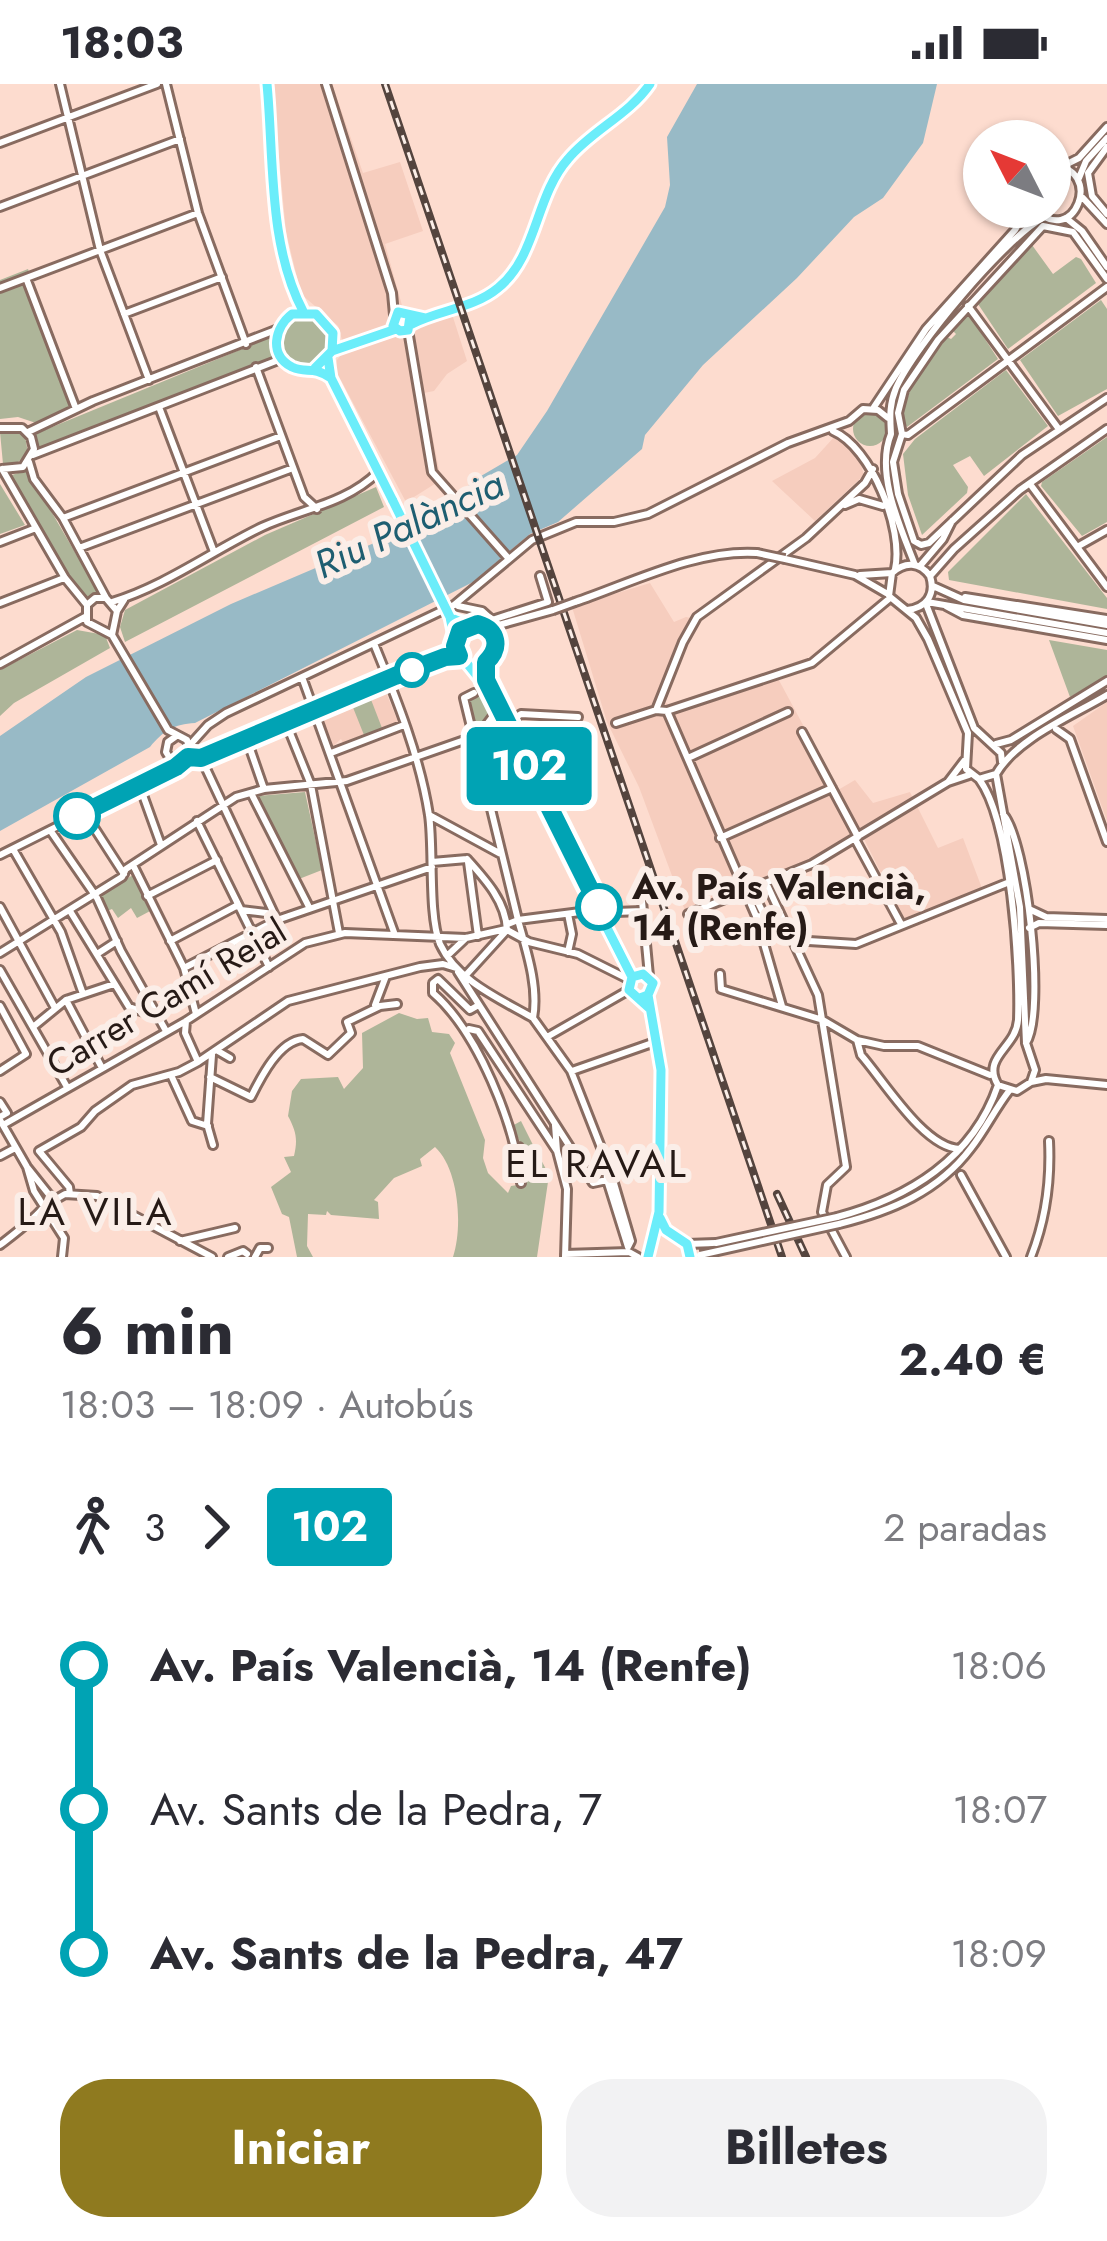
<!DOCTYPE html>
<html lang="es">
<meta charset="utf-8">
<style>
:root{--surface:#fff;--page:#f2f2f3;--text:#2b2b33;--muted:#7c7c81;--accent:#8f7a1f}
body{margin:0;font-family:Jost,sans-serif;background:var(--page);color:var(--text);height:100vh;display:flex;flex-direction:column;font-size:45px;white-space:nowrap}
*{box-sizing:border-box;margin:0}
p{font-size:39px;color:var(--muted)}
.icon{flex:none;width:66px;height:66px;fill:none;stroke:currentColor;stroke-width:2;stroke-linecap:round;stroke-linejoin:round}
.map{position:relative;height:1173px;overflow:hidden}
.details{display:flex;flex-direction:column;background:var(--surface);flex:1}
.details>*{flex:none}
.badge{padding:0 24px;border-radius:9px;font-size:42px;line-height:78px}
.needle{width:78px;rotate:312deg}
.controls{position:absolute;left:963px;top:36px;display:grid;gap:24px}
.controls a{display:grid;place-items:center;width:108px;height:108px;border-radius:50%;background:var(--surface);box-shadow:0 3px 9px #0004;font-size:60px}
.map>.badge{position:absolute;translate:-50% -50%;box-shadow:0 0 0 6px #fff}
.legs{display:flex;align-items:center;gap:18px;height:132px;padding:0 60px;font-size:39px}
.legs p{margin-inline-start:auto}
.headline{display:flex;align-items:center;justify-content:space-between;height:204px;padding:0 60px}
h1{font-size:66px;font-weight:700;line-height:90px}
.cta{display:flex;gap:24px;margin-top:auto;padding:24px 60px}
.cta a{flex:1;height:138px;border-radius:48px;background:var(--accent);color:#fff;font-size:48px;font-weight:700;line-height:138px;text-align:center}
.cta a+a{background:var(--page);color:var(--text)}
ul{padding:0 60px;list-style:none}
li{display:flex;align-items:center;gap:42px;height:144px;font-size:45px}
li i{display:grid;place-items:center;width:18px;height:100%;margin:0 15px;background:currentColor}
li i::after{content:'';width:30px;height:30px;margin:-15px;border:9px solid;border-radius:50%;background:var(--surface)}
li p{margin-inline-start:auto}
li:first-child i{background:linear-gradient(#0000 50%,currentColor 0)}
li:last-child i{background:linear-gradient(currentColor 50%,#0000 0)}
.status{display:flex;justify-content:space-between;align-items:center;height:84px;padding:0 60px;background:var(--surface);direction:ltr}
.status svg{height:33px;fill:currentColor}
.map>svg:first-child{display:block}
.built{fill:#f6cdbe}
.green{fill:#aeb599}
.water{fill:#98bac6}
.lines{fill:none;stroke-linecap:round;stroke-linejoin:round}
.minor-casing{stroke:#886b60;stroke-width:12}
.major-casing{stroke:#fff;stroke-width:15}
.minor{stroke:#fff;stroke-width:6}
.major{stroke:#6bedfa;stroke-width:9}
.rail-casing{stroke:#54443e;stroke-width:8}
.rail{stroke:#fbeee8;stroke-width:3;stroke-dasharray:9;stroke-linecap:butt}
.minor-bridge-casing{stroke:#886b60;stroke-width:12;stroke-linecap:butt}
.major-bridge-casing{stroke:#fff;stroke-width:15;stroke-linecap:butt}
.minor-bridge{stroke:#fff;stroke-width:6}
.major-bridge{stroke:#6bedfa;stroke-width:9}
.line-1-casing{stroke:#fff;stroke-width:27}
.line-1{stroke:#00a3b4;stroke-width:18}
.stop-1-dot{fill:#fff;stroke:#00a3b4;stroke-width:6}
.labels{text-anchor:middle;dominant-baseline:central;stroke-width:12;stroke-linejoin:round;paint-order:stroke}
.stop-label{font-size:36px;font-weight:bold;fill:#261a16;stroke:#fbeee8;text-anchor:start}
.street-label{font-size:36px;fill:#261a16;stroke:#fbeee8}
.water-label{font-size:39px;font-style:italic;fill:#1e5e71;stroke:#fbeee8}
.neighbourhood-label{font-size:39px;letter-spacing:3px;fill:#261a16;stroke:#fbeee8}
</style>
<div class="status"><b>18:03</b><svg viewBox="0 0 49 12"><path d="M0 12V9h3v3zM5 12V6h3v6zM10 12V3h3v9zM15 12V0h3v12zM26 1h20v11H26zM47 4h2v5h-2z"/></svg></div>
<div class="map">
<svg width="1107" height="1173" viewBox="0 0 1107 1173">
<rect width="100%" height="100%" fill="#fddccf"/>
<path class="built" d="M272 0H332L363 89 400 78 423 147 385 160 406 236 446 220 452 230 467 277 447 290 434 307 424 309 441 396 406 418 336 287 337 276 345 266 338 242 301 210 286 148Z
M836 351 858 372 864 391 815 437 772 397 815 374Z
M650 499 674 538 686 533 701 536 682 568 665 618 670 622 774 587 838 706 855 696 873 719 910 708 938 764 963 754 983 807 905 837 860 747 808 777 687 832 639 703 607 638 572 523Z
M385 606 398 638 343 659 341 655 332 663 320 631Z
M1107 618V737L1073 642Z"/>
<path class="green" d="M1032 161 1053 190 1076 173 1081 175 1096 199 1008 265 978 220Z
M28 185 78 318 39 340 18 333 0 335V196Z
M1101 216 1107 225V305L1058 332 1020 276Z
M963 232H970L998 275 907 343 901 334 911 303 947 253 951 255 956 250 952 246Z
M281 257a24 24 0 1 1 48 0a24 24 0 1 1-48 0Z
M271 253 275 273 38 364 35 350Z
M1006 286 1048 342 984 392 970 372 953 381 968 403 967 409 922 451 908 411 903 370 915 355Z
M853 345a17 17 0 1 1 34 0a17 17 0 1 1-34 0Z
M15 346 25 352 28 369 15 381 3 380 0 348Z
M1107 353V438L1082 452 1041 402 1042 398Z
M27 386 100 511 87 515 66 492 9 392Z
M0 400 25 441 0 450Z
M376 403 384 423 125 558 120 543 125 526 265 451Z
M1026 410 1107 514V525L949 496 948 488Z
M77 546 105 551 110 564 14 619 0 632V586Z
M1049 556 1107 566V592L1070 613Z
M480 602 493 627 492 634 474 645 466 615 473 609 472 605Z
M370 613 382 644 364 651 352 621Z
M305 708 322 786 299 795 257 712Z
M133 791 152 826 137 834 131 824 118 834 112 825 105 828 98 812Z
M399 929 417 935 428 934 432 948 449 950 455 959 450 969 485 1056 483 1074 488 1089 508 1109 511 1102 524 1100 526 1070 512 1042 521 1037 533 1061 532 1070 537 1068 549 1091 537 1173H453C463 1143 459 1085 435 1063L420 1075 422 1082 394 1094 374 1116 378 1118 379 1135 331 1131 327 1127 326 1131 308 1130 307 1162 313 1173H297L289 1133 282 1130 271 1103 291 1088 284 1073 294 1072C298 1055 296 1047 288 1032L292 1007 301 995 338 993 344 1005 363 984 362 949Z"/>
<path class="water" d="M697 0H937L923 59 883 114 854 133 797 194 703 281 645 351 642 365 558 438 530 450 473 498 195 639C174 640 163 647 150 663L0 747V652L86 593 231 520 421 439 481 392 517 371 547 327 665 123 670 101 667 53Z"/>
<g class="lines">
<g class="minor-casing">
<path id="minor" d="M60 0 100 166 149 296
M166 0 198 129 246 260
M326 0 392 209 394 231
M0 59 157 0
M1107 63 1088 89 1092 112 1107 130
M1063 82 1079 74 1107 43
M1079 94 1086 77 1107 54
M1083 114 1107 140
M0 123 180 55
M1033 123C1074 169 1107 81 1050 82
M1066 134 1082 147 1107 183
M26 194 76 325
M1107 195 1073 148 1043 142 938 256 904 306 898 329 902 350 893 378 898 410 914 457 921 461 929 459 1022 371 1107 314
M0 204 198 129
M968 222 1058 344
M124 230 222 193
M408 246 432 388 509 475
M256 283 304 413 317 425
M159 323 214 468
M874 323 926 245 1015 146 1028 123
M0 344H22L31 353 34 365 23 383 2 385
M833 347C871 363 904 445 895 485
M28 348 93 317 278 245
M902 350 908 351 1107 203
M33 371 281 275
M29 378 34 395 63 434 106 514
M2 385 65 494 87 521
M1030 400 1107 503
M845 421 859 415 883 422
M63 434 281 352
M0 458 36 444
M1077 463 1107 446
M79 464 293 384
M785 475 855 491 886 509
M915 481C900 442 875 389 891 350 890 333 889 321 896 304 914 263 1005 154 1044 133
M920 482 943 455 952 437
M860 491 892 489
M931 491 954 465 1020 406 1107 345
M933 502 964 516 1107 541
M965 513 1107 535
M112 518C165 502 212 467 262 443 301 425 346 420 378 388
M575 518C631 499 697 465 757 469
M927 518 1107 549
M0 519 64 494
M88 520 95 514H106L117 527
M926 520 974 644 1001 669 1002 678
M458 522 482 527 492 536 548 518 540 492
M946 522 963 531 1107 556
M907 526C926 524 936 511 930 492 920 478 905 477 892 489L889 512 916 534 928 555 968 649 966 685 979 695 996 690
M488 544 553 526
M112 551 117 527 124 516
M375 562C397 616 420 673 429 731 434 765 428 831 440 860 457 897 500 915 533 934
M0 580 85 533
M302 593 395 851
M474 609 464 614 518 836 596 826
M656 626 683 558 697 533 806 454 865 399 873 385
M667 627 756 832 782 922
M513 635 521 630 578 633
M286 639 311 701 339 849
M616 639 656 626 667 627 812 579 890 514
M1056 645 1070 655 1107 758
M481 648 496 628
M802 648 858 753
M175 653 168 658 166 668 171 676 180 677
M247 656 264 705
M996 660 1011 656 1107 597
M190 661 208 641 226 629 454 521 532 456 576 438H614L648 430 788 359 849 337 863 325 878 326 888 334
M331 669 404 641
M189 673 201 674 395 592 445 573 459 572
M201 674 277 836
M688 674 788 628
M979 695C1011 738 1020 881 1018 936 1016 964 981 973 998 1001L1017 1007 1031 998 1035 986 1026 959 1020 823 996 690C1017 654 1072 632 1107 611
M948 698 964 677
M139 700 161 761
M251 709 309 823
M84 728 124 790
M1003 730C1027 757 1046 929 1026 959
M429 731 499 769
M197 737 269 883
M50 746 97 814 121 867 166 947
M720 754 832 704
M855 755 901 840
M13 765 61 848 83 910
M0 771 176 683 190 669 187 656 168 646 112 551 87 538V521
M467 775C486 796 506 818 507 846L529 858 578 870 630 896
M432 778 467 775
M468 778 478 852
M133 781 184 884 196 930
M767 801 818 911 846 1083 827 1101 822 1128 846 1173
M752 806 765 833
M147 812 217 776
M642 817 649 892
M0 823 55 924
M1029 825 1046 833 1107 835
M241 826 274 830
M70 827 129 923 156 932
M615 828 643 827
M688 830 812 780 948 698 969 691
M756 832 765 833 793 856 856 860 1007 799
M508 840 518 836C526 865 539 903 533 934L571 987 611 1089 631 1157 628 1163 607 1096 606 1079
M1029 844 1039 839 1107 841
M170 857 238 821
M568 868 572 850 568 830
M0 869 122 793 126 785 236 713 264 705 347 697 496 645 505 646
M97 870 117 857
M448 871 466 854
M184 884 277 836 432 783
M0 886 67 1003
M458 888 593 1099 607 1096
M720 890 721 905 823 936 857 956 884 962H918L990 991
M466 891 507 846
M66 916 102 984
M375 921 386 892
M0 922 26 970 0 987
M477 922 470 926 438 895 433 899V909C478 948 515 1041 521 1099
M186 937 185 949 198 978
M33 943 66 916 114 900
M469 945 478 947 557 1067
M547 953 629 906
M857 956 861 971C884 997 924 1064 960 1065
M218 967 230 974
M212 971 207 1040 213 1061
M572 987 655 958
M171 991 192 1037 208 1042
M210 993 251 1013C261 993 279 957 303 955L328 971 351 949 347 938 380 922 397 920
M1031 998 1046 995 1107 1001
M0 1018 7 1029 0 1033
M0 1036 27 1083 54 1117
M3 1041 186 937 305 859 345 849 466 854 506 845
M555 1041 557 1067 567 1105 565 1173
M519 1063 527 1083
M0 1072 15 1064
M27 1083 34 1107 64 1154 62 1173
M961 1091 1006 1173
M70 1110 69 1103 39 1067 81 1043 95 1027 132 1001 179 988 198 978 288 917 420 883 443 880 456 884
M837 1133C908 1114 973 1075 998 1001
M839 1140C891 1127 938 1108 971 1064 985 1046 995 1025 1009 1007
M180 1157 235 1144
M687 1160 716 1159
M0 1161C9 1154 40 1131 44 1122L65 1110 97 1112 212 1173
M565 1170 629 1168 638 1173
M228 1173 243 1167 247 1170
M255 1173 260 1164H268
M1031 1173C1046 1135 1051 1098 1049 1057"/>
</g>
<g class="major-casing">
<path id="major" d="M267 0C274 73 268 161 303 227
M410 232 408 246 400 247 393 242 398 228 425 234
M412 240C439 226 474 224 498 204 537 173 535 112 568 75 592 46 629 31 650 0
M332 267 396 245
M328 274 331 294 393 417
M315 284 332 267 333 249 316 230H292C275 243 268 271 292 283 307 290 312 281 331 294
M450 533 457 567 482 598 632 893
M452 534C467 543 481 536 494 549L495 569 481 581
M486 578 489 602
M640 914 648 911 653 899 643 890 632 893 629 906 649 924
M660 1134 666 1146 687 1160 690 1173
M648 1173 659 1128 661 986 648 911"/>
</g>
<use href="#minor" class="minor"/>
<use href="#major" class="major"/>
<g class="rail-casing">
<path id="rail" d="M385 0 782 1173
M777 1110 806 1173"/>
</g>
<use href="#rail" class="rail"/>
<g class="minor-bridge-casing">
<path id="minor-bridge" d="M757 469 785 475
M553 526 575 518
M716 1159 837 1133
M700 1171 839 1140"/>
</g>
<g class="major-bridge-casing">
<path id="major-bridge" d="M393 417 450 533"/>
</g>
<use href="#minor-bridge" class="minor-bridge"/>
<use href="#major-bridge" class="major-bridge"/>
</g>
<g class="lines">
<g class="line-1-casing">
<path id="line-1" d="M77 732 176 683 188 673 201 674 395 592 445 573 459 572 455 562 460 547 478 540C498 546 501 564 486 578V596L599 823"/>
</g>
<use href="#line-1" class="line-1"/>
</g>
<g class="stop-1-dot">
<circle cx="412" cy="586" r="15"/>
<circle cx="77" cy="732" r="21"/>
<circle cx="599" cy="823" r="21"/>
</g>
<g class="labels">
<g class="stop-label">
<text x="632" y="802">Av. País Valencià,<tspan x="632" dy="41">14 (Renfe)</tspan></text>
</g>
<g class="street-label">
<text transform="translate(166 913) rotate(-31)">Carrer Camí Reial</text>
</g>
<g class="water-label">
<text transform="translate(409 440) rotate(-25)">Riu Palància</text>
</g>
<g class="neighbourhood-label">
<text x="597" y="1079">EL RAVAL</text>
<text x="96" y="1127">LA VILA</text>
</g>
</g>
</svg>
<div class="controls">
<a><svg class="needle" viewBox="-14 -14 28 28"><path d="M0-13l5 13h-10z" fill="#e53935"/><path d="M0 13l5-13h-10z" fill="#7c7c81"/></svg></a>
</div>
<b class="badge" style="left:529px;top:682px;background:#00a3b4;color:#fff">102</b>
</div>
<section class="details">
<div class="headline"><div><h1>6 min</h1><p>18:03 – 18:09 · Autobús</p></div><b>2.40 €</b></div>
<div class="legs"><svg class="icon" aria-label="walk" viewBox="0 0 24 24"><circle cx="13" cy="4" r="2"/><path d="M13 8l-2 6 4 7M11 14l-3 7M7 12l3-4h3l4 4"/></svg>3<svg class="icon" aria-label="forward" viewBox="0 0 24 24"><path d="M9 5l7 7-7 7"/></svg><b class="badge" style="background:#00a3b4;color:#fff">102</b><p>2 paradas</p></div>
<ul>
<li><i style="color:#00a3b4"></i><b>Av. País Valencià, 14 (Renfe)</b><p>18:06</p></li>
<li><i style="color:#00a3b4"></i><span>Av. Sants de la Pedra, 7</span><p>18:07</p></li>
<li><i style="color:#00a3b4"></i><b>Av. Sants de la Pedra, 47</b><p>18:09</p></li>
</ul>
<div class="cta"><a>Iniciar</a><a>Billetes</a></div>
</section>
